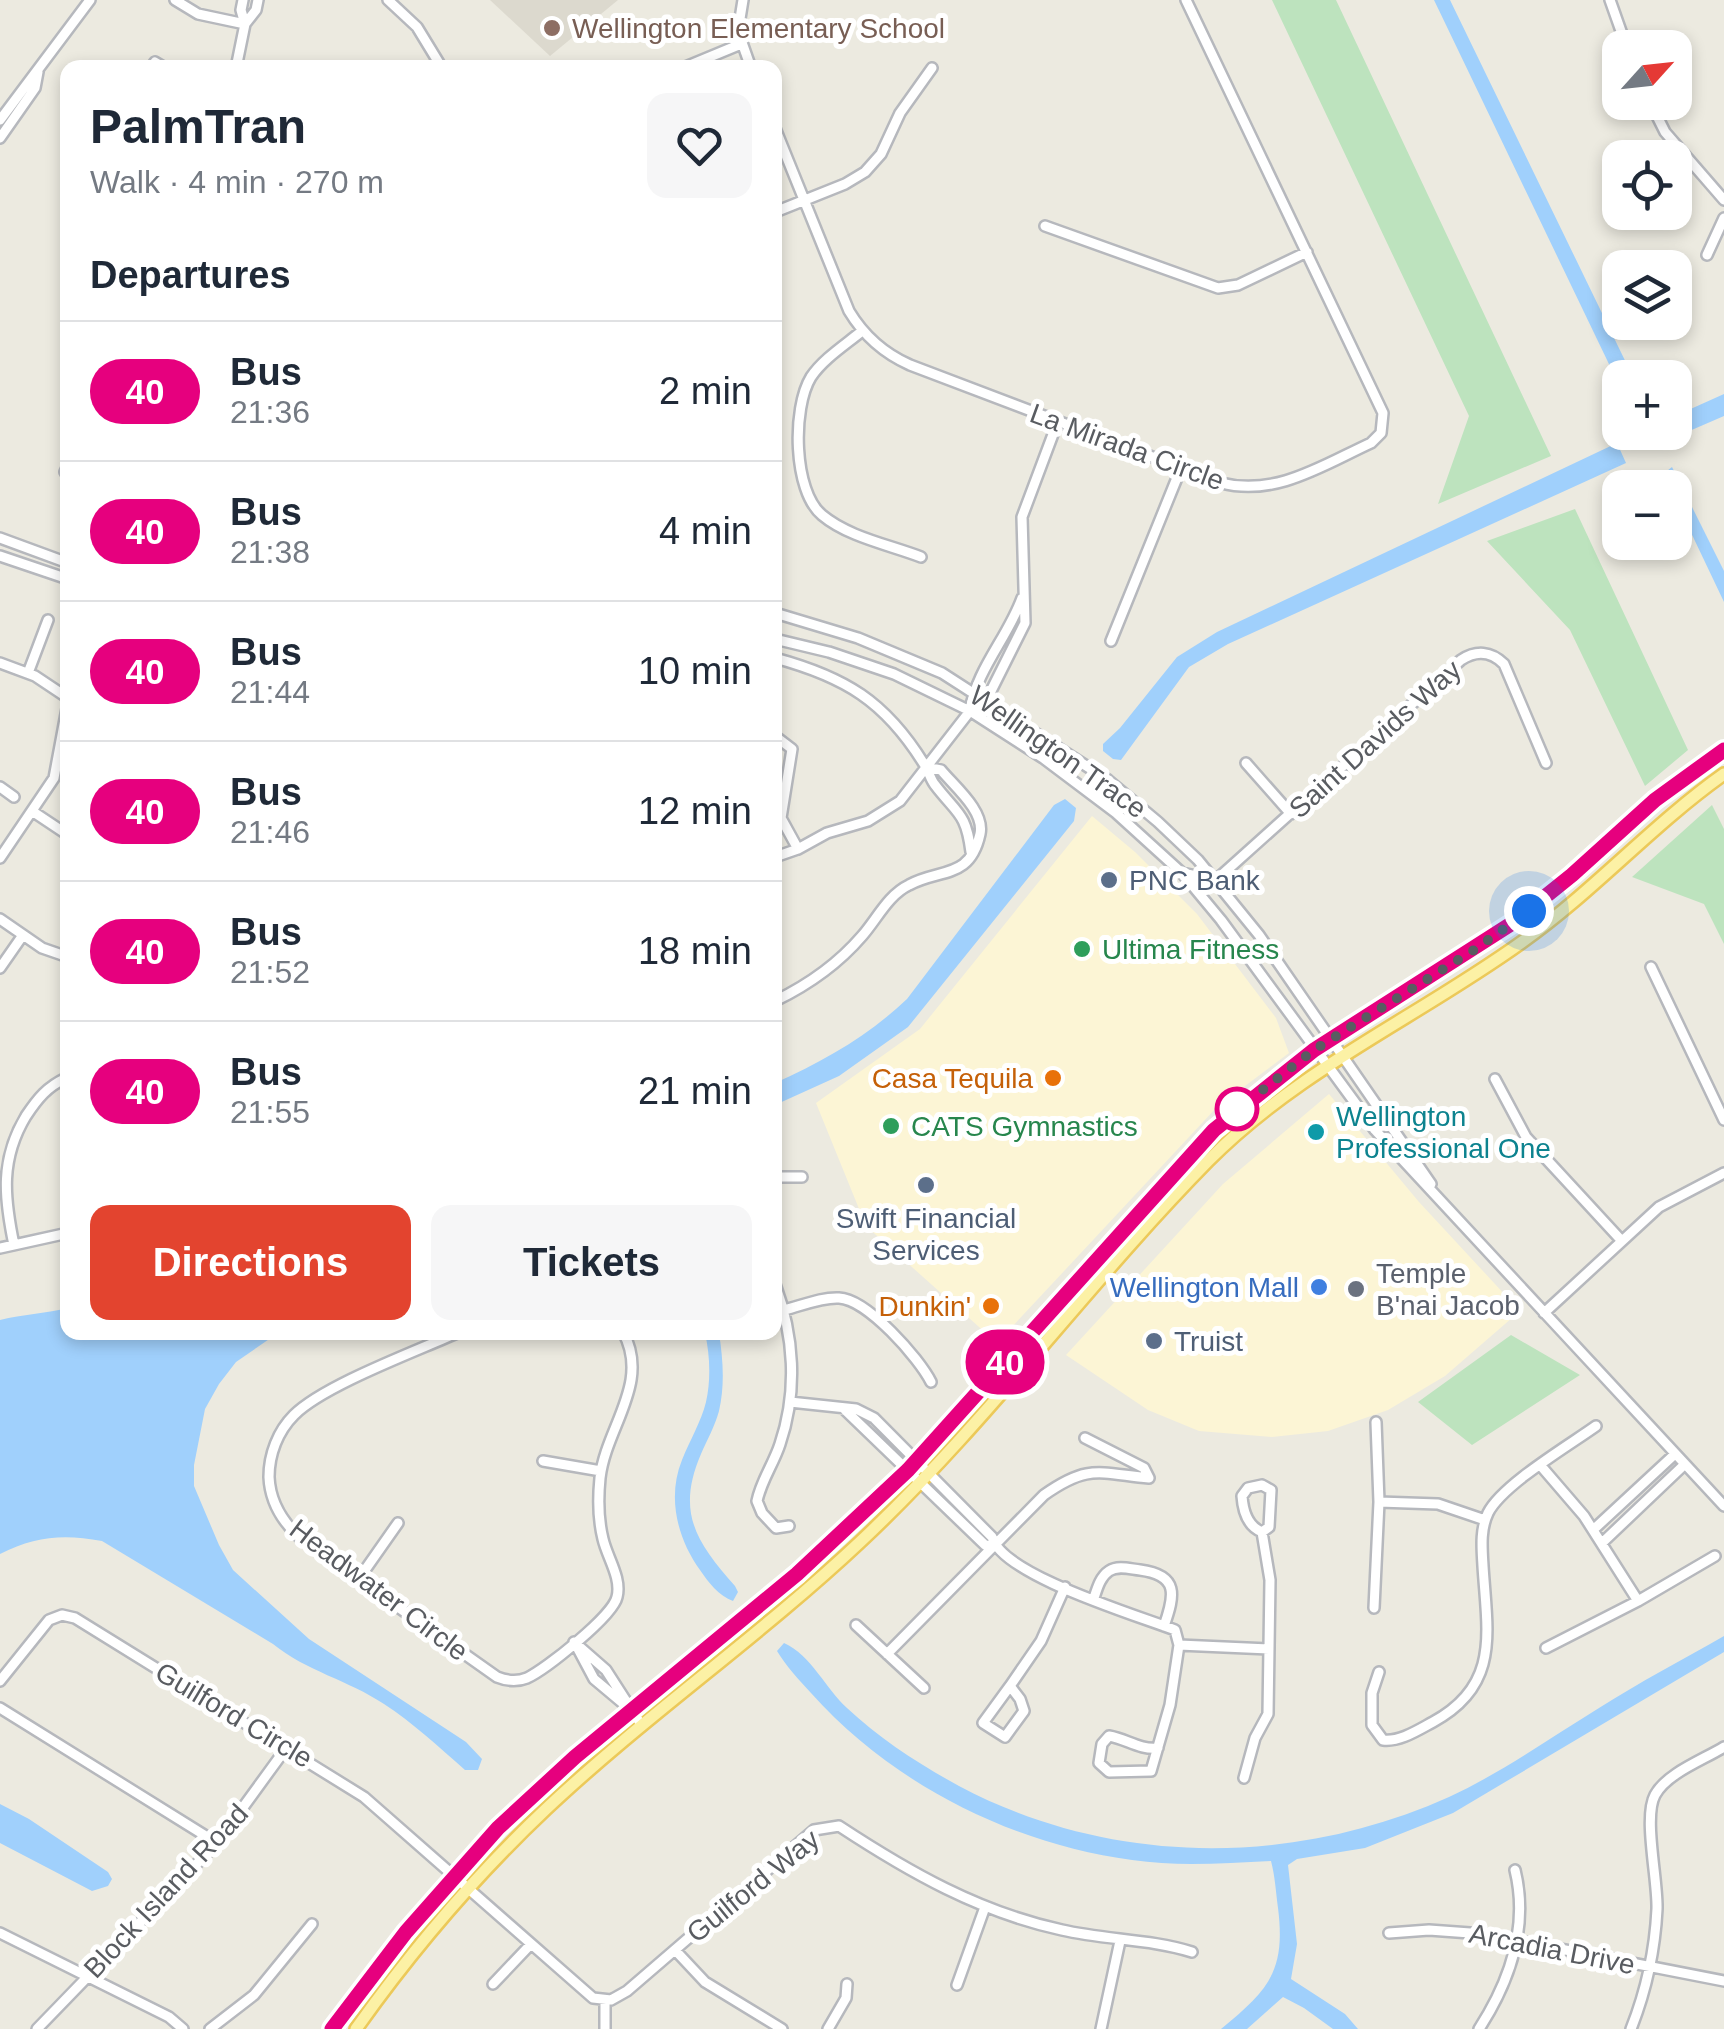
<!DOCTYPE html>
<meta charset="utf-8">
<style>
:root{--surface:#fff;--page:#f6f6f7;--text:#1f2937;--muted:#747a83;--line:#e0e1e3;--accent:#e3442f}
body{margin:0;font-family:Arial,sans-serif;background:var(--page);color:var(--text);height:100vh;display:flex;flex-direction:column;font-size:38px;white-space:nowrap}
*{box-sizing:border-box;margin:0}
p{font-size:32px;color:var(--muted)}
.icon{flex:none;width:55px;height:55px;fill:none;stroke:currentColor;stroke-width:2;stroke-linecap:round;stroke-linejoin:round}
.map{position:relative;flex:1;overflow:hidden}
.panel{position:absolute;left:60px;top:60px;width:722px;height:1280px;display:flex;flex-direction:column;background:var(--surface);border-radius:20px;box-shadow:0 5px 15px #0003}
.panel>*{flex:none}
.badge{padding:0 20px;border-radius:32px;font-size:35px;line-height:65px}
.needle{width:65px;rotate:63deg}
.fabs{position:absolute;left:1602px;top:30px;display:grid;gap:20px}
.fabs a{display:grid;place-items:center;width:90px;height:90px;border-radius:20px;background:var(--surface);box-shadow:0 5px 15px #0003;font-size:50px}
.you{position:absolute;width:50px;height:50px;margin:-25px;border:8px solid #fff;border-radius:50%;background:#1a73e8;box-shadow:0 0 0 15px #1a73e833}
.map>.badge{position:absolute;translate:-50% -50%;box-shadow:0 0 0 5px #fff}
h2{padding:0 30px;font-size:38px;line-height:90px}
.round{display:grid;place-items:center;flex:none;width:105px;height:105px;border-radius:20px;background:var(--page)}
.overview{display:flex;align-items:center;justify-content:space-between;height:170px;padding:0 30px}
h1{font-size:48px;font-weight:700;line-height:75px}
.primary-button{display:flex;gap:20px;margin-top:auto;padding:20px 30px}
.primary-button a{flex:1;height:115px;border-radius:20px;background:var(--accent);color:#fff;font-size:40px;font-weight:700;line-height:115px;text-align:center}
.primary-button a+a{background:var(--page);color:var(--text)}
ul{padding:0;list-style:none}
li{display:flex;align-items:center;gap:30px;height:140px;padding:0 30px;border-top:2px solid var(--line)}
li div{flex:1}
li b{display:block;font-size:38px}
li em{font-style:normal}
li .badge{min-width:110px;font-weight:700;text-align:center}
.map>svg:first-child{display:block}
.commercial{fill:#fcf5d5}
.education{fill:#dcd9ce}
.green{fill:#bde3be}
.water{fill:#a0d0fc}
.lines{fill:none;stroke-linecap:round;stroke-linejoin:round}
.minor-casing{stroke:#b6b8bd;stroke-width:14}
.major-casing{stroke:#ecc959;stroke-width:16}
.minor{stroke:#fff;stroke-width:9}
.major{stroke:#fcf1a5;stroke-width:11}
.line-casing{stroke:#fff;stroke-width:22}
.line{stroke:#e6007e;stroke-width:15}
.walk{stroke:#595c61;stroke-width:10;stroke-dasharray:0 18}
.education-dot{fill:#8d6e63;stroke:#fff;stroke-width:4}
.service-dot{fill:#5c6f8a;stroke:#fff;stroke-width:4}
.leisure-dot{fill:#2e9e5b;stroke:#fff;stroke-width:4}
.food-dot{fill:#e8710a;stroke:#fff;stroke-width:4}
.stop-dot{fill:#fff;stroke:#e6007e;stroke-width:5}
.culture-dot{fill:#0f9aa8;stroke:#fff;stroke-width:4}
.shop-dot{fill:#3f7fe0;stroke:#fff;stroke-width:4}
.worship-dot{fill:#6b7280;stroke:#fff;stroke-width:4}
.labels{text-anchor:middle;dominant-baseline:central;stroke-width:10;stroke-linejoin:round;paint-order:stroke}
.education-label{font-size:28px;fill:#785e54;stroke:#fff;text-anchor:start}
.street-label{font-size:28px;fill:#595c61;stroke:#fff}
.service-label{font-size:28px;fill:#4e5e75;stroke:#fff;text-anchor:start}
.leisure-label{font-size:28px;fill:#27864d;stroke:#fff;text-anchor:start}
.food-label{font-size:28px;fill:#c56008;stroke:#fff;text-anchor:end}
.culture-label{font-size:28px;fill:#0d838f;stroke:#fff;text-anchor:start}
.worship-label{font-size:28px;fill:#5b616d;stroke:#fff;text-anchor:start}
.shop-label{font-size:28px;fill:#366cbe;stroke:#fff;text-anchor:end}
</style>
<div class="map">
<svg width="1724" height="2029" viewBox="0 0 1724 2029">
<rect width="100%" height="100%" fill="#eceae0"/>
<path class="commercial" d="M1092 816 1135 852 1197 914 1276 1018 1289 1053 1217 1107 997 1343 866 1226 816 1103 920 1029Z
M1329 1094 1419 1202 1520 1311 1445 1376 1388 1410 1328 1431 1272 1437 1199 1431 1148 1410 1066 1355 1223 1184Z"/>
<path class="education" d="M490 0H618L550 56Z"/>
<path class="green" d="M1272 0H1336L1551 456 1438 504 1469 416Z
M1575 509 1688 750 1645 786 1570 630 1487 541Z
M1712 805 1724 829V944L1704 904 1632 877Z
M1511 1335 1580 1375 1472 1445 1418 1402Z"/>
<path class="water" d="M1434 0H1450L1633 377 1620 378V387Z
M1724 394V416L1650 448 1641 439 1640 433 1675 432V416Z
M1617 443 1626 463 1228 644 1189 667 1121 760 1113 759 1103 751V744L1120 728 1177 657 1217 632Z
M1672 467 1724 571V602L1675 499V488L1670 487 1663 474Z
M1065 799 1076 808 1074 821 908 1027 839 1076 775 1105V1083C824 1061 868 1036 907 999L1054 805Z
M67 1308 68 1332 278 1333 236 1362 219 1384 205 1409 194 1465V1486L219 1545 233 1570 309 1639 466 1742 482 1759 478 1770H465C439 1747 413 1723 384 1704 348 1680 306 1671 273 1644L102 1541C64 1534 35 1536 0 1554V1320C23 1314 45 1314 67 1308Z
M705 1333H719C723 1359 725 1385 719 1411 715 1426 707 1440 701 1454 676 1512 696 1542 735 1586L738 1592 733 1601C719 1596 708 1582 700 1570 677 1538 667 1497 682 1460 690 1440 701 1422 706 1402 711 1380 710 1355 705 1333Z
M1724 1636V1652L1453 1813 1365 1848 1297 1859 1288 1865 1297 1944 1291 1979 1345 2014 1358 2029H1333L1304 2008 1283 1997 1247 2029H1221C1268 1990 1286 1972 1278 1908 1276 1893 1275 1876 1271 1861 1224 1863 1179 1867 1132 1860 1012 1844 892 1784 811 1693 799 1680 786 1666 777 1651L784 1643C811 1655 826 1689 847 1708 880 1739 919 1764 959 1786 1111 1867 1293 1867 1449 1797 1501 1773 1550 1738 1599 1708 1640 1682 1682 1660 1724 1636Z
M0 1804 29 1819 108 1872 112 1879 108 1886 92 1891 0 1843Z"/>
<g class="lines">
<g class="minor-casing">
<path id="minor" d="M175 0 198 14 245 24 236 68
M243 0 241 10 245 24
M388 0 417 27 442 68
M743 0 738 31 751 68
M1610 0 1627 48
M245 24 256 10 258 0
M151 68 155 62 165 68
M683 68 741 44
M1650 102 1665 132 1724 200
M0 120 90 0
M775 128 849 311C864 336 883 353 910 365L1221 483C1276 497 1323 465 1371 443L1381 433 1383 413 1186 0
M0 138 35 88 38 72
M775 212 845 184 865 172 881 154 900 113 932 68
M1045 226 1218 288 1238 285 1307 252
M1707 255 1724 218
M862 331C845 345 823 359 811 377 792 408 793 491 822 515 848 537 890 545 921 557
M68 466 65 472 68 473
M0 538 68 563
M0 556 68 579
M775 613 858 638 942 673 1108 780 1158 822 1198 860 1259 935 1431 1184
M775 639 829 652 894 674 970 711 1043 758 1116 813 1182 873 1221 920 1375 1130 1724 1506
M1111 641 1181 468
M775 658C845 677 885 701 924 764 929 771 930 779 935 785 957 814 966 812 971 852
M0 663 35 676 68 698
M28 673 48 620
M970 711C976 670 1008 637 1022 598
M775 736 792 749 781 818 798 849 827 833 868 821 900 801 970 711 986 701 1025 623 1022 517 1058 421
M1246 763 1291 814
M0 787 14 797
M32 811 68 835
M775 857 798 849
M0 858 54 778 68 703
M1182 873 1216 880 1461 660C1476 650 1491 651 1504 664L1546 763
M0 919 42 948 68 957
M1651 967 1724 1120
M0 968 23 935
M775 1001C808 985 838 964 862 936 877 919 888 895 909 885 940 868 970 880 980 834 985 811 954 786 941 770L926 767
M1495 1079 1526 1137 1621 1240
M775 1177H802
M14 1245C4 1197 0 1159 26 1116 38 1098 47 1087 66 1078
M0 1248 68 1233
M775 1284C794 1335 798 1391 780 1444 774 1463 761 1481 757 1501L762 1513 776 1528 789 1526
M784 1310C801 1306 821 1297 839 1298 867 1299 919 1358 931 1382
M1544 1313 1659 1207 1724 1173
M459 1332C417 1351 324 1385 294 1415 278 1431 269 1454 269 1477 270 1501 282 1521 299 1537L497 1677C507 1681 517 1682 527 1678 546 1669 613 1616 617 1597 622 1578 607 1557 603 1539 598 1519 598 1498 600 1478 606 1427 651 1383 623 1332
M790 1402 856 1409 874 1418 992 1537C1002 1575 1136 1615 1175 1630L1179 1645 1269 1649
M845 1410 985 1545 995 1547
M1085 1438 1144 1468 1149 1478
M543 1461 601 1471
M1541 1466 1584 1516 1638 1601
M1379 1502 1438 1504 1485 1520
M1593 1530 1675 1454
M1603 1542 1685 1464
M358 1580 398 1523
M1094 1598C1097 1589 1100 1577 1109 1571 1118 1565 1130 1569 1140 1570 1179 1575 1175 1595 1164 1626
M1374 1608 1379 1502 1376 1422
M856 1625 924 1688
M574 1642 606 1670 642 1726
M1546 1648 1638 1601 1715 1556
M578 1649 594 1679 625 1705
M887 1654 1044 1495C1088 1464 1098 1473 1149 1478
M1379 1672 1372 1693V1725L1383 1740C1400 1742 1418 1730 1433 1722 1501 1685 1487 1632 1483 1566 1482 1548 1480 1530 1488 1513 1502 1485 1568 1446 1596 1426
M0 1681 49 1620 62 1615 75 1618 364 1797 593 1998 611 2000 627 1991 814 1830 839 1826C909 1872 979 1912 1062 1930 1105 1940 1151 1939 1192 1952
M1010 1686 1020 1699 1024 1711 1005 1737 983 1723Z
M1010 1686 1041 1641 1065 1587
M0 1708 217 1843
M1158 1748C1139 1750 1127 1739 1109 1736L1102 1744 1099 1763 1109 1772 1151 1771 1170 1705 1179 1645
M1244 1778 1255 1738 1268 1714 1270 1580 1262 1532 1269 1527 1271 1490 1262 1485 1248 1488 1242 1496C1243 1511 1247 1526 1262 1532
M0 1933 169 2017 183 2029
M1389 1933 1429 1930 1484 1934 1724 1981
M675 1950 705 1982 782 2029
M493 1984 531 1944
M957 1985 985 1907
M37 2029 217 1843 287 1747
M210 2029 254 1995 312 1924
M605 2029V2001
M828 2029 846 1998 847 1984
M1101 2029 1120 1941
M1479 2029C1510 1981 1529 1927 1515 1870
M1631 2029C1646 1991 1655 1950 1657 1909 1658 1880 1643 1817 1655 1795 1667 1773 1703 1760 1724 1747"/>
</g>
<g class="major-casing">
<path id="major" d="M333 2029 405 1932 498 1828 575 1757 797 1574 908 1470 1195 1147 1305 1057 1511 924 1572 875 1655 800 1724 750
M356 2029C412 1950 475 1876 546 1809 646 1715 760 1636 860 1542 986 1424 1087 1284 1208 1161 1299 1069 1418 1017 1522 942 1594 891 1652 825 1724 774"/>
</g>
<use href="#minor" class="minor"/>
<use href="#major" class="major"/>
</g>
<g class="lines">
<g class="line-casing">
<path id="line" d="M332 2029 406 1932 498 1828 575 1757 797 1574 908 1470 1214 1130 1314 1050 1511 924 1572 875 1655 800 1724 750"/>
</g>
<use href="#line" class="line"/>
<path class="walk" d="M1237 1109 1229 1116 1314 1050 1474 950 1529 911"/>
</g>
<circle class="education-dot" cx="552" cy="28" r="10"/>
<g class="service-dot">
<circle cx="1109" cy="880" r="10"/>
<circle cx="926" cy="1185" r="10"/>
<circle cx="1154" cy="1341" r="10"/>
</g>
<g class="leisure-dot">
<circle cx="1082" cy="949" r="10"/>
<circle cx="891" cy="1126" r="10"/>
</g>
<g class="food-dot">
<circle cx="1053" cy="1078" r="10"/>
<circle cx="991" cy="1306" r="10"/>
</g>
<circle class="stop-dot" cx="1237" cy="1109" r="20"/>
<circle class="culture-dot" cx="1316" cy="1132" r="10"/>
<circle class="shop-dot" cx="1319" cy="1287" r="10"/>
<circle class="worship-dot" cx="1356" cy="1289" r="10"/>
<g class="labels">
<g class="education-label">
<text x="572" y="28">Wellington Elementary School</text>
</g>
<g class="street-label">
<text transform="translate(1127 447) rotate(20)">La Mirada Circle</text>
<text transform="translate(1375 739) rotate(-42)">Saint Davids Way</text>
<text transform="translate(1058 752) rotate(35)">Wellington Trace</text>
<text transform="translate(379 1590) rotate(37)">Headwater Circle</text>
<text transform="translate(234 1715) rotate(31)">Guilford Circle</text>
<text transform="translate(753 1886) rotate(-39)">Guilford Way</text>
<text transform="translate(166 1891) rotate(-47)">Block Island Road</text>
<text transform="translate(1552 1949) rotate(11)">Arcadia Drive</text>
</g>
<g class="service-label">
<text x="1129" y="880">PNC Bank</text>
<text x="926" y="1218" text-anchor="middle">Swift Financial<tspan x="926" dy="32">Services</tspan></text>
<text x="1174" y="1341">Truist</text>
</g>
<g class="leisure-label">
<text x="1102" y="949">Ultima Fitness</text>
<text x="911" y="1126">CATS Gymnastics</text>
</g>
<g class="food-label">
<text x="1033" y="1078">Casa Tequila</text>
<text x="971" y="1306">Dunkin'</text>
</g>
<g class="culture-label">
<text x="1336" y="1116">Wellington<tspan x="1336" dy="32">Professional One</tspan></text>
</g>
<g class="worship-label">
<text x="1376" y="1273">Temple<tspan x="1376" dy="32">B'nai Jacob</tspan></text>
</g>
<g class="shop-label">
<text x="1299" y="1287">Wellington Mall</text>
</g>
</g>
</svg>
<div class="fabs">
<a><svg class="needle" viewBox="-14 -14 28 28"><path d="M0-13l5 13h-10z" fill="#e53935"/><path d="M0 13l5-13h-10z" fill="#747a83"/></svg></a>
<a><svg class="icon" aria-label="locate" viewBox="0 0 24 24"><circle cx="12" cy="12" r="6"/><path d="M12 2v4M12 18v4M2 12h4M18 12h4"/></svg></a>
<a><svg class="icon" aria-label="layers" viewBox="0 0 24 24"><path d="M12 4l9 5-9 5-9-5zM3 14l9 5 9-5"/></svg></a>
<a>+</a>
<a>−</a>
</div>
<div class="you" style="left:1529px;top:911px"></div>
<b class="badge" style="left:1005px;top:1362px;background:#e6007e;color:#fff">40</b>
<section class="panel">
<div class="overview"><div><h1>PalmTran</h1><p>Walk · 4 min · 270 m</p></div><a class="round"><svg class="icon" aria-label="heart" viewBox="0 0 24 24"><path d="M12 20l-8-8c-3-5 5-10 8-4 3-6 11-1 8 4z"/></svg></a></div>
<h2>Departures</h2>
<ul>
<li><span class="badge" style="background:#e6007e;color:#fff">40</span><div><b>Bus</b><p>21:36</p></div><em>2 min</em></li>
<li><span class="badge" style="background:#e6007e;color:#fff">40</span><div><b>Bus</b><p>21:38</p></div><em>4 min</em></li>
<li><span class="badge" style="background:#e6007e;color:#fff">40</span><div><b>Bus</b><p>21:44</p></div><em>10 min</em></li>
<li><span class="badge" style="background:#e6007e;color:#fff">40</span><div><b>Bus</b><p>21:46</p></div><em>12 min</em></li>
<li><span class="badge" style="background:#e6007e;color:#fff">40</span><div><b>Bus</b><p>21:52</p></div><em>18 min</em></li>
<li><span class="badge" style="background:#e6007e;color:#fff">40</span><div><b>Bus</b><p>21:55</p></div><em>21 min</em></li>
</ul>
<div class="primary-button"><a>Directions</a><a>Tickets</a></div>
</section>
</div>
